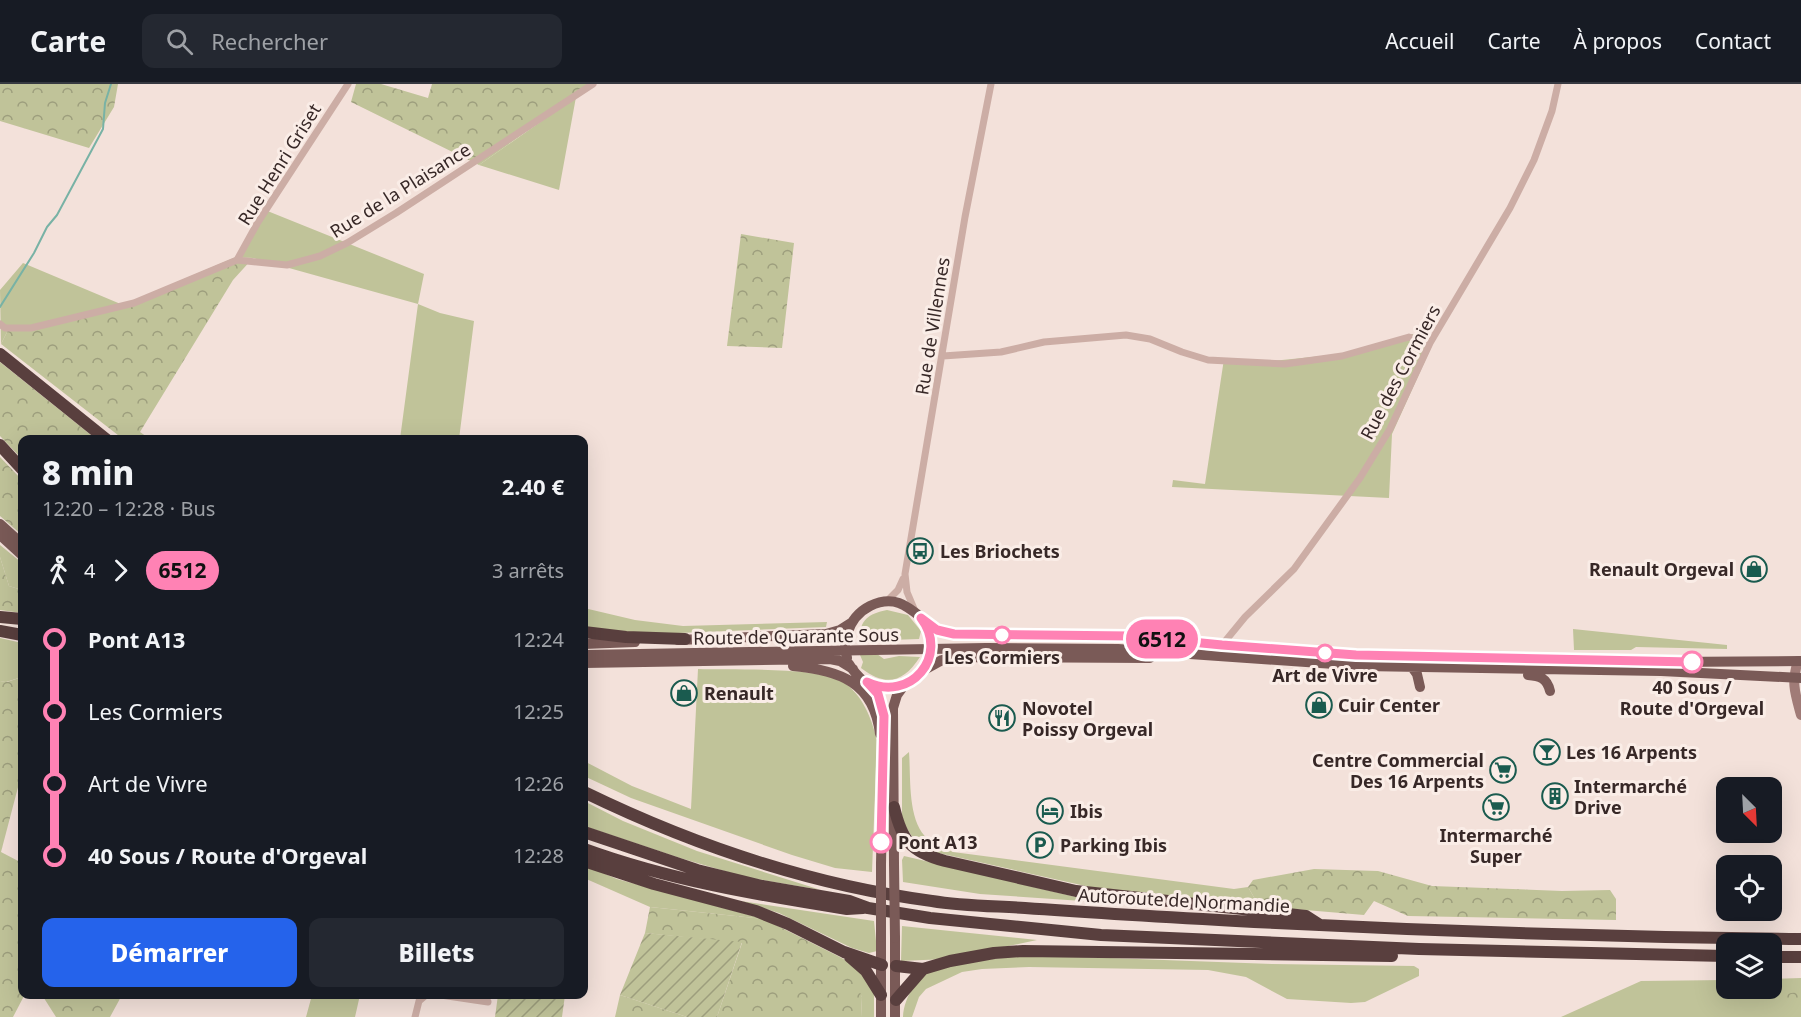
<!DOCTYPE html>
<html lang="fr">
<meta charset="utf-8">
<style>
:root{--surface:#171b24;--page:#242831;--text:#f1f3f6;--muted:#9ea1a6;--line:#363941;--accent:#2563eb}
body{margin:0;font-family:"Noto Sans",sans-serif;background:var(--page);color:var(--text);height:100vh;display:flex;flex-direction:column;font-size:22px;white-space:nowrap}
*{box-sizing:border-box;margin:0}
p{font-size:20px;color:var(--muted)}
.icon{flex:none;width:33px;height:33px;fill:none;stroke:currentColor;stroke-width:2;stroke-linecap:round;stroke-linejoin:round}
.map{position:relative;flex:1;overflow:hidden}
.side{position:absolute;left:18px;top:351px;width:570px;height:564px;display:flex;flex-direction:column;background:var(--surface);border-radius:12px;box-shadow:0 6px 24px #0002}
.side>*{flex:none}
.badge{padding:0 12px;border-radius:20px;font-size:21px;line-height:39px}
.needle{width:39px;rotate:156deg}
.buttons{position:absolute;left:1716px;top:693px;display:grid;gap:12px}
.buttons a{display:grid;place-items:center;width:66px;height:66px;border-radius:12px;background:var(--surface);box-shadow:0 6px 24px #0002;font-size:30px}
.map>.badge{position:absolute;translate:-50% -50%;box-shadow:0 0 0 3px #fff}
.legs{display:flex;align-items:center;gap:9px;height:66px;padding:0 24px;font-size:20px}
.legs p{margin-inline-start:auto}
.headline{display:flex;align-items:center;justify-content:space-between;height:102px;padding:0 24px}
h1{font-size:33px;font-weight:800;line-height:45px}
.primary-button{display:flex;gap:12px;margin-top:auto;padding:12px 24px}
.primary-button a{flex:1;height:69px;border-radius:12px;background:var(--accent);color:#fff;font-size:24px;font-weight:800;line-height:69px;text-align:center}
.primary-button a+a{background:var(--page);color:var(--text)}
ul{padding:0 24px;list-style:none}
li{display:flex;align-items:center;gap:21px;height:72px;font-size:22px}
li i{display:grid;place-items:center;width:9px;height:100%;margin:0 8px;background:currentColor}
li i::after{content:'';width:15px;height:15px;margin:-8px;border:4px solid;border-radius:50%;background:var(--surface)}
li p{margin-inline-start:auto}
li:first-child i{background:linear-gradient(#0000 50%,currentColor 0)}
li:last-child i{background:linear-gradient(currentColor 50%,#0000 0)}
header{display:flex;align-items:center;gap:36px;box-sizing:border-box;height:84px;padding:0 30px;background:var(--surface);border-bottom:2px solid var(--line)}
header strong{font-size:28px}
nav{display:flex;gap:33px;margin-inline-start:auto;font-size:21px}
.search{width:420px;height:54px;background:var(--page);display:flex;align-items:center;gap:15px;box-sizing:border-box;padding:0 21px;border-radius:12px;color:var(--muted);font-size:22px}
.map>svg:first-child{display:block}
.green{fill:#c0c399}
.forest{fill:url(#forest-crowns)}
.garden{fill:url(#garden-furrows)}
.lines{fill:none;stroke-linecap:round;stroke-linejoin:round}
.stream{stroke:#78b2a5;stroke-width:2}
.street{stroke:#ccada5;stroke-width:7}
.secondary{stroke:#a07b77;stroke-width:10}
.primary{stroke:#7a5a57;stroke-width:10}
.highway{stroke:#593f3e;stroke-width:12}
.primary-bridge{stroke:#7a5a57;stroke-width:10}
.line-1-casing{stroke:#fff;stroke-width:14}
.line-1{stroke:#ff82b4;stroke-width:9}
.stop-1-dot{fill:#fff;stroke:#ff82b4;stroke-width:3}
.labels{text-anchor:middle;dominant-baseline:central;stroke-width:6;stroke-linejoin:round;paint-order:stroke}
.street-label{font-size:18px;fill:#372827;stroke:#faede7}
.poi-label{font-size:18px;font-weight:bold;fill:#372827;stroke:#faede7;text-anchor:start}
.stop-label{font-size:18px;font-weight:bold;fill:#372827;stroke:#faede7}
</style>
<header>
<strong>Carte</strong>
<div class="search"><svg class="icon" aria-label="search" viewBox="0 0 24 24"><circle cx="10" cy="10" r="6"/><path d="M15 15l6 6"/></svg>Rechercher</div>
<nav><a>Accueil</a><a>Carte</a><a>À propos</a><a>Contact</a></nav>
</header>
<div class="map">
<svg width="1801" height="933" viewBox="0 0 1801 933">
<defs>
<pattern id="forest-crowns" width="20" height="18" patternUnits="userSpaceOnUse" patternTransform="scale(1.5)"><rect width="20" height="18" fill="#c0c399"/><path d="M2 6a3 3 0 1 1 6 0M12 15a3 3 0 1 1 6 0" fill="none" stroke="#9d9e7d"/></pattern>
<pattern id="garden-furrows" width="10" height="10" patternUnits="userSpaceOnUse" patternTransform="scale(1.5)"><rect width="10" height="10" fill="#c0c399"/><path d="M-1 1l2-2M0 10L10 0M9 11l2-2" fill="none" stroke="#9d9e7d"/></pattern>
</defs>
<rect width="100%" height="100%" fill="#f3e1da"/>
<path class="green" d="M576 13 559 106 479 81Z
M265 126 424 190 418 220 440 229 474 237 459 355H400L418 220 253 174 236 173Z
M23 179 123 221 8 246 1 260 0 206Z
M1412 250 1434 257 1392 350 1389 414 1172 403 1173 396 1205 400 1224 275 1272 277 1342 270Z
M0 461 22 479V506L9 502 0 473Z
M584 524 635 536 683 542 827 538 826 543 630 551 584 543Z
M887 526 908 531 921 547 919 555 860 557C859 537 867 530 887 526Z
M1573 545 1727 561V565L1636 563 1631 566H1574Z
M0 554 22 559V593L6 598 0 597Z
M877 570 884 575 899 572 920 573C903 599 886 603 861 584L863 578 860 571Z
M698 585C730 586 818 583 842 597 863 611 871 633 877 656L872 788 835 784 792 771 631 714 584 692V677L632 702 691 725Z
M909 668C911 693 907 738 928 755 934 761 945 764 953 768L1234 805 1248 803 1259 822 1099 805 934 768 914 756 905 741 902 732V674Z
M584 717 623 737 697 767 821 806 745 793 680 774 584 742Z
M904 772 917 775 1097 818 980 810 903 798 902 776Z
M584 781 617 795 764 835 650 823 584 794Z
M741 817 874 837 877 867 869 869 852 864 779 829Z
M902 842 1037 856 946 875 901 877Z
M1029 871 1273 880 1414 882 1419 885V892L1365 918 1351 919 1287 915 1246 893 1208 886 1029 883 982 885 962 888 926 905 919 913 912 933H903C904 912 919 889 940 883 947 880 956 880 963 879 985 876 1007 873 1029 871Z
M838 872 858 883 874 909V933H861L862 913Z
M1801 894V933H1561L1641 897 1726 896V904H1772V895Z
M312 911H360L355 933H306Z"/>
<path class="forest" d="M0 0H118L114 23 89 64 0 37Z
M356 0H381L428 14 432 0H594L479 81 351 18Z
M741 150 794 159 782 264 727 262Z
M236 173 253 174 233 196 140 348 150 355H123L1 260 8 246 123 221Z
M0 278 96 355 22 356V375L0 352Z
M0 373 22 396V451L0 432Z
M0 473 9 502 22 506V529L0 526Z
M22 593V688L1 768 22 779V910L27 911 24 912 13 933H0V597L7 598Z
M1314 785 1378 787 1432 802 1562 807 1610 806 1616 815V836L1408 832 1374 817 1364 831 1259 822 1248 803 1253 796Z
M650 823 764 835 838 872 850 884 862 913 861 933H717L742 859 645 849Z
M1801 907V931L1799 920 1783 919 1787 910Z
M42 911H122L110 933H56Z
M620 911 687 933H615Z"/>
<path class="garden" d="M645 849 742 858 717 933H687L620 911Z
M498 911H565L562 933H495Z"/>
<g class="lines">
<path class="stream" d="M0 223 34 169 47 143 57 131 103 45 105 19 111 0"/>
<path class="street" d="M237 176 258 138 348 0
M0 240 5 244H31L134 219 237 176 287 181 320 172 347 159 396 129 593 0
M943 272 1001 268 1044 258 1126 251 1150 255 1182 268 1208 276 1285 280 1342 272 1409 253 1430 259
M887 517 898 506 903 495
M915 527 907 508 905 490 965 133 991 0
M1222 561 1245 533 1294 485 1360 394 1390 345 1430 259 1510 124 1534 76 1552 27 1558 0
M434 910 488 918
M415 933 419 917 427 910"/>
<path class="secondary" d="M1798 577C1791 599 1795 609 1801 631"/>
<path class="primary" d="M0 440 22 460
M0 451 22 471
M847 550C851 537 858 528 870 522 907 504 919 542 949 550L1131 552 1159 555
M678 556 826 550 840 546 851 539
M584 560 635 558
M1151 561H1222L1386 572 1667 578 1801 577
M584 571 986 564 1118 565 1363 582 1661 587 1801 594
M584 579 830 575 840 577 853 585
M849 580C861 601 876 600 884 628L881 780
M793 582C839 586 874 598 880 650
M1412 583 1417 590 1420 603
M922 587 942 576 954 573 1150 574
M1528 591C1540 592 1547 594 1550 607
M870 600C892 608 914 601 926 581
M894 780 893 624 897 611 905 600
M881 853V933
M895 933V854"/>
<path class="highway" d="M0 270 107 356
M0 361 22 385
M0 533 22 535
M0 547 22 551
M584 548 626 553 685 555
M584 708C693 761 811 801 932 817 962 822 994 822 1025 824 1095 829 1165 833 1236 837 1424 847 1612 853 1801 855
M894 723C902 757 911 768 945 777L1076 807 1306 832 1320 841
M584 748 697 786 762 802 849 817 868 824 930 834 1101 851 1419 865 1726 872
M584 765C669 796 758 811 847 825L863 824
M584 777 654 800 756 827 788 840 844 868 882 881
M850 873 866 887 881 911
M1772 873H1801
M896 882 923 885 950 877 994 869 1023 867 1392 872
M896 916 923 885"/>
<path class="primary-bridge" d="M847 550 845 563 847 574
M928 576 931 561 929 547
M881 780V853
M894 780 895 854"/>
</g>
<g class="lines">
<g class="line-1-casing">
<path id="line-1" d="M881 758 884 632 878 610 867 598C910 619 950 572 921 534L937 546 954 550 1131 552 1222 561 1356 571 1692 578"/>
</g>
<use href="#line-1" class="line-1"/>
</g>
<defs>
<g id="bus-ring" transform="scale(1.35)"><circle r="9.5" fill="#faede7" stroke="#1a5b4f" stroke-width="1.5"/><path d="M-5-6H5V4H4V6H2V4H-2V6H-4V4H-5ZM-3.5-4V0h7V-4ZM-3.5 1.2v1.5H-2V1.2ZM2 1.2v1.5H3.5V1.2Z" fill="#1a5b4f"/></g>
<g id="shop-ring" transform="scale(1.35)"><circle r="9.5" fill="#faede7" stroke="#1a5b4f" stroke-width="1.5"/><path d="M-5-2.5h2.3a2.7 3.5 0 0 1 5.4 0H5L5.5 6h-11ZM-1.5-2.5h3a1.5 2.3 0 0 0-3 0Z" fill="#1a5b4f"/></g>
<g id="restaurant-ring" transform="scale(1.35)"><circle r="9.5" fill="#faede7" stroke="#1a5b4f" stroke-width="1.5"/><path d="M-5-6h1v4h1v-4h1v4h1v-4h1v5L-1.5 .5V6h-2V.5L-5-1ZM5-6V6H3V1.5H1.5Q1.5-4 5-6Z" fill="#1a5b4f"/></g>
<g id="bar-ring" transform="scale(1.35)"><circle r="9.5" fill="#faede7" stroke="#1a5b4f" stroke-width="1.5"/><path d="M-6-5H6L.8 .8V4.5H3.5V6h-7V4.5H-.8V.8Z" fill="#1a5b4f"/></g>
<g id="supermarket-ring" transform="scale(1.35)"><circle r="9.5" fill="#faede7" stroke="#1a5b4f" stroke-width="1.5"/><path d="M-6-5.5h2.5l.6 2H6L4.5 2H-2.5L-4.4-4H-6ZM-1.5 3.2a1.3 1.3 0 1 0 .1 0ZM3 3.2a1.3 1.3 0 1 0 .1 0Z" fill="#1a5b4f"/></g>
<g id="building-ring" transform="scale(1.35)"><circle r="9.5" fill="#faede7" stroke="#1a5b4f" stroke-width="1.5"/><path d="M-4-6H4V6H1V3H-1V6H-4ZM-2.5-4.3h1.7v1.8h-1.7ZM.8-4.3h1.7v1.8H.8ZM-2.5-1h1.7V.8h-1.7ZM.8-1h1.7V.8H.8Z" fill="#1a5b4f"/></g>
<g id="hotel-ring" transform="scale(1.35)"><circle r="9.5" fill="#faede7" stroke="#1a5b4f" stroke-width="1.5"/><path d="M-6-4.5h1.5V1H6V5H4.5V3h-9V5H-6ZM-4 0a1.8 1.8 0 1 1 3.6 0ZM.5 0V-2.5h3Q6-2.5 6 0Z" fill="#1a5b4f"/></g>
<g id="parking-ring" transform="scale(1.35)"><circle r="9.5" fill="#faede7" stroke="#1a5b4f" stroke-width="1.5"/><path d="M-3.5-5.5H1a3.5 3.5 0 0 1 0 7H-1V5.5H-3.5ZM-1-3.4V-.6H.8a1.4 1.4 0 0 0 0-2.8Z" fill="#1a5b4f"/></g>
</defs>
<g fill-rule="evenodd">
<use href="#bus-ring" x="920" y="467"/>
<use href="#shop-ring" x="1754" y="485"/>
<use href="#shop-ring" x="684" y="609"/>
<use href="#shop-ring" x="1319" y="621"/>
<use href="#restaurant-ring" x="1002" y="634"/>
<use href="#bar-ring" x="1547" y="668"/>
<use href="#supermarket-ring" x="1503" y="686"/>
<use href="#building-ring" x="1555" y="712"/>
<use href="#supermarket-ring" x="1496" y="723"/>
<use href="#hotel-ring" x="1050" y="727"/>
<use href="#parking-ring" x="1040" y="761"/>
</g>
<g class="stop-1-dot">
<circle cx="1002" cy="551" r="8"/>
<circle cx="1325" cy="569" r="8"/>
<circle cx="1692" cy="578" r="10"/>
<circle cx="881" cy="758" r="10"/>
</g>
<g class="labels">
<g class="street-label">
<text transform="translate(279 80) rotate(-58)">Rue Henri Griset</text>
<text transform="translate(400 106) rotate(-32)">Rue de la Plaisance</text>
<text transform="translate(932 242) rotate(-81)">Rue de Villennes</text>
<text transform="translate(1400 288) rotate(-62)">Rue des Cormiers</text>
<text transform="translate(796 552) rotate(-1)">Route de Quarante Sous</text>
<text transform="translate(1184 816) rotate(3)">Autoroute de Normandie</text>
</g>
<g class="poi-label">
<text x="940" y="467">Les Briochets</text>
<text x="1734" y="485" text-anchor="end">Renault Orgeval</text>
<text x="704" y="609">Renault</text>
<text x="1338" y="621">Cuir Center</text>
<text x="1022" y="624">Novotel<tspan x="1022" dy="21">Poissy Orgeval</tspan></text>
<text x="1566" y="668">Les 16 Arpents</text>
<text x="1484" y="676" text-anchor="end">Centre Commercial<tspan x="1484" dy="21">Des 16 Arpents</tspan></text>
<text x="1574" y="702">Intermarché<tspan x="1574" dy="21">Drive</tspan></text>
<text x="1070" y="727">Ibis</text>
<text x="1496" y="751" text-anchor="middle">Intermarché<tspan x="1496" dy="21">Super</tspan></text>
<text x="1060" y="761">Parking Ibis</text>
</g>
<g class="stop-label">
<text x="1002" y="573">Les Cormiers</text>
<text x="1325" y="591">Art de Vivre</text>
<text x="1692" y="603">40 Sous /<tspan x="1692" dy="21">Route d'Orgeval</tspan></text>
<text x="898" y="758" text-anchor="start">Pont A13</text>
</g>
</g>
</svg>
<div class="buttons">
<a><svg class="needle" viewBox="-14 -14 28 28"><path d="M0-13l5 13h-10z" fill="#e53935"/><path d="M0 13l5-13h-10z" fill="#9ea1a6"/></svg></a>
<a><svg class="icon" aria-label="locate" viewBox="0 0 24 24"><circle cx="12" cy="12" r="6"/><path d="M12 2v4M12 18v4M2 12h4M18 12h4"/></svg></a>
<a><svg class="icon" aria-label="layers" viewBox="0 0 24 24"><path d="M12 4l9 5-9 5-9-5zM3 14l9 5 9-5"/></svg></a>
</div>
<b class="badge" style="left:1162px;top:555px;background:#ff82b4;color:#111">6512</b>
<section class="side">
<div class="headline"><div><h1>8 min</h1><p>12:20 – 12:28 · Bus</p></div><b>2.40 €</b></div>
<div class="legs"><svg class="icon" aria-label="walk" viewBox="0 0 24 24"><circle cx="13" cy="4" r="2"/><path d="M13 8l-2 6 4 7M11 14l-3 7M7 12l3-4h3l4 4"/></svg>4<svg class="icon" aria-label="forward" viewBox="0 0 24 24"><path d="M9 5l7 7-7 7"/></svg><b class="badge" style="background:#ff82b4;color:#111">6512</b><p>3 arrêts</p></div>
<ul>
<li><i style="color:#ff82b4"></i><b>Pont A13</b><p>12:24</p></li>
<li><i style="color:#ff82b4"></i><span>Les Cormiers</span><p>12:25</p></li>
<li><i style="color:#ff82b4"></i><span>Art de Vivre</span><p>12:26</p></li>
<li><i style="color:#ff82b4"></i><b>40 Sous / Route d'Orgeval</b><p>12:28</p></li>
</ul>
<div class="primary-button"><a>Démarrer</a><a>Billets</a></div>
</section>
</div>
